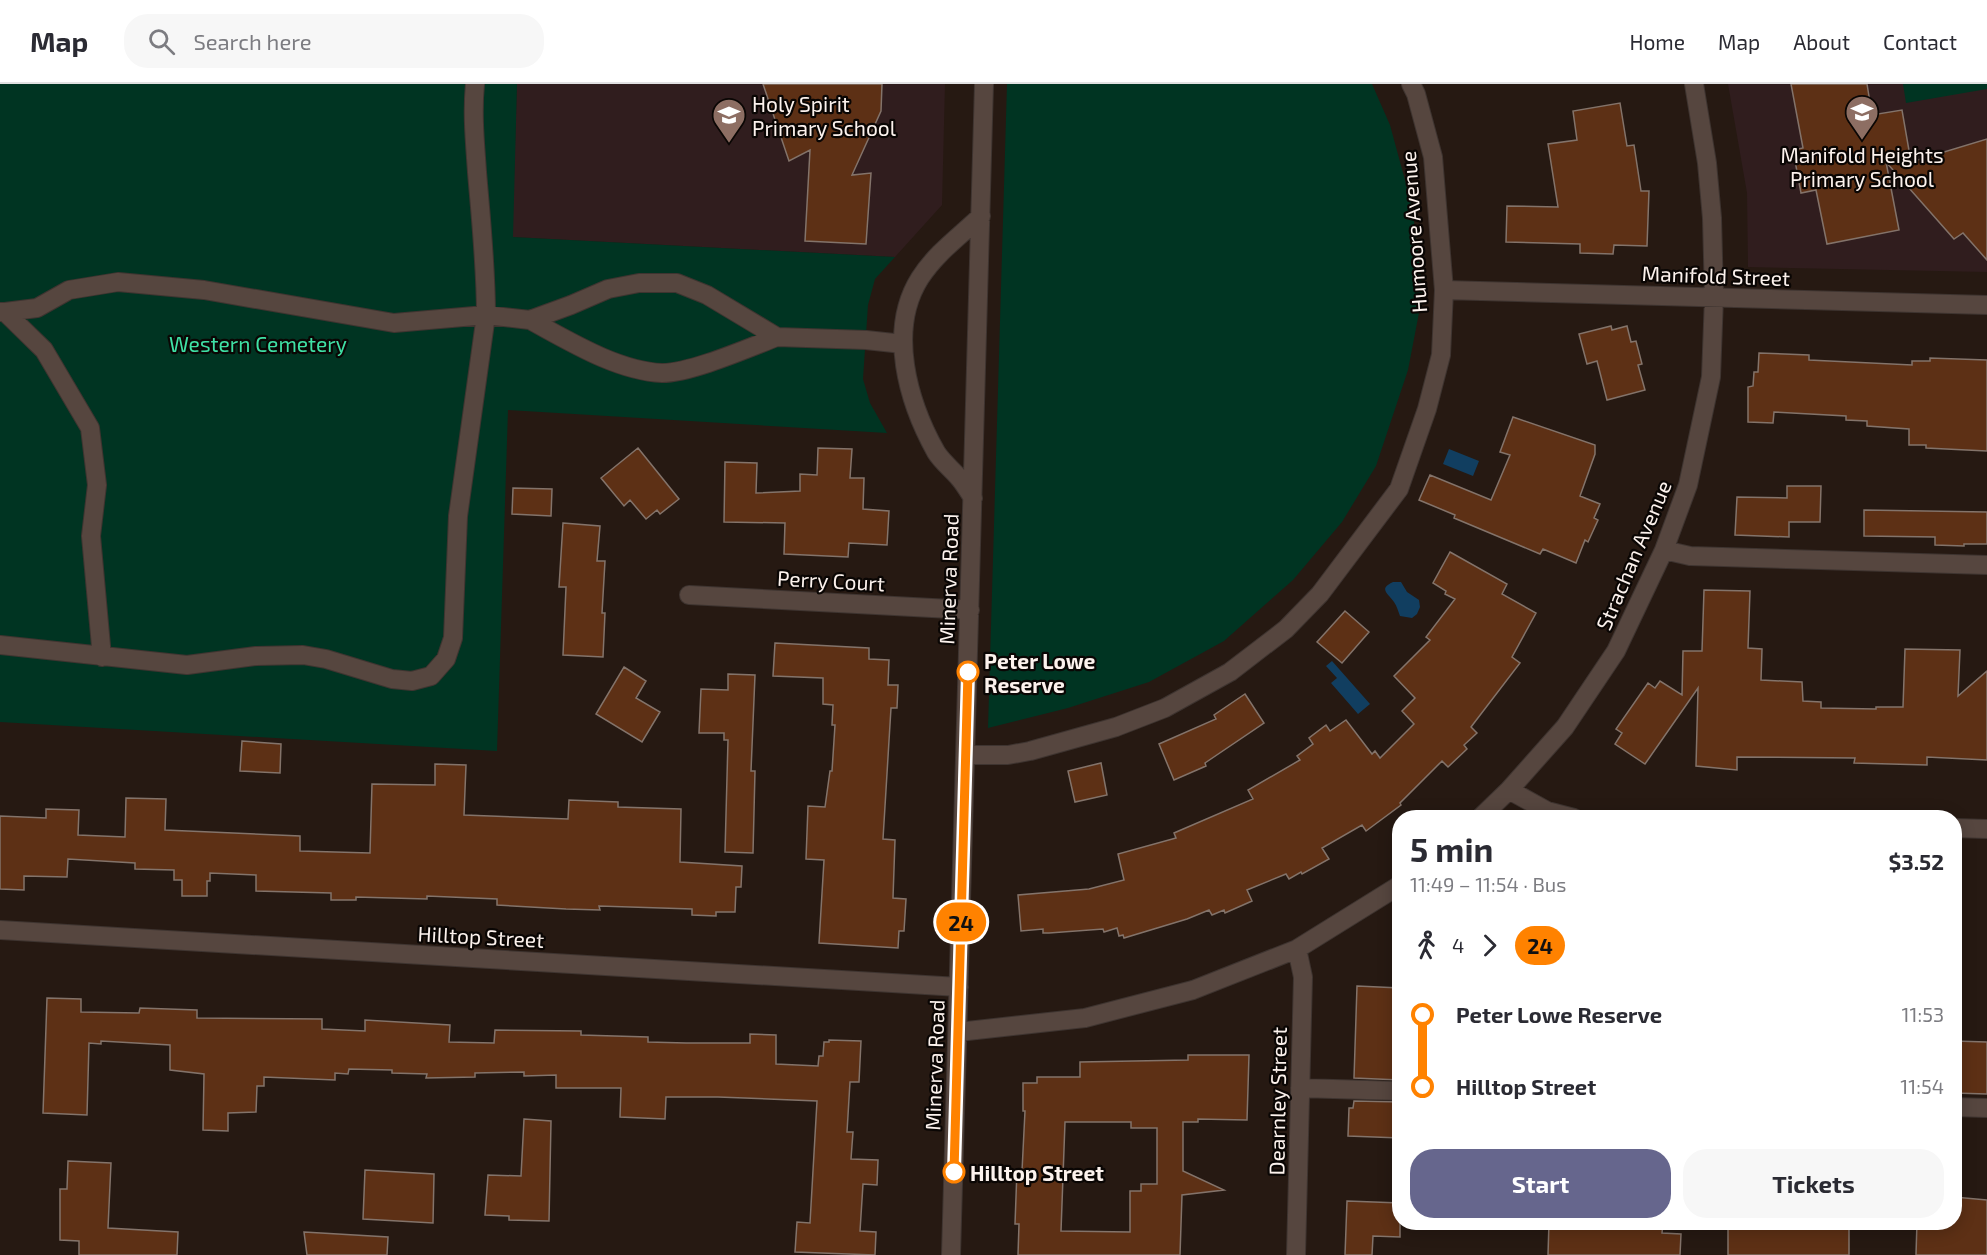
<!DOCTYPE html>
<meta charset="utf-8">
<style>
:root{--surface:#fff;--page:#f7f7f7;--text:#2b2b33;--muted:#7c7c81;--line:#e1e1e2;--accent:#66668d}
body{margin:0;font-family:"Exo 2",sans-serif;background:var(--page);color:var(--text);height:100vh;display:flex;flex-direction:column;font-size:22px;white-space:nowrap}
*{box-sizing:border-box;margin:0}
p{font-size:20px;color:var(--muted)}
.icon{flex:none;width:33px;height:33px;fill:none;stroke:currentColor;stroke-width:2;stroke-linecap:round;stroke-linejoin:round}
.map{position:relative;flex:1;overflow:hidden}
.details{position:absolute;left:1392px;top:726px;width:570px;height:420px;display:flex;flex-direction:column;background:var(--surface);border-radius:24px;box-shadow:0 3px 15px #0003}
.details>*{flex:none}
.badge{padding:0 12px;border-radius:20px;font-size:21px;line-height:39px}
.map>.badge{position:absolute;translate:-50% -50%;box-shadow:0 0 0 3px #fff}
.legs{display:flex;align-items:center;gap:9px;height:66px;padding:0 18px;font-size:20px}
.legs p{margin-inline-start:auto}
.overview{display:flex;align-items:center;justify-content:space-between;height:102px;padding:0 18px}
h1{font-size:33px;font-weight:700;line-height:45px}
.action{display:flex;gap:12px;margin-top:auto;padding:12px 18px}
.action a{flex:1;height:69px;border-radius:24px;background:var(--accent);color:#fff;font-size:24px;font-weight:700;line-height:69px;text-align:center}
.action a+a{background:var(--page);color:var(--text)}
ul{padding:0 18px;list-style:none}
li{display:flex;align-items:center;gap:21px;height:72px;font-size:22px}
li i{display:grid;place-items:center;width:9px;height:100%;margin:0 8px;background:currentColor}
li i::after{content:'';width:15px;height:15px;margin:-8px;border:4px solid;border-radius:50%;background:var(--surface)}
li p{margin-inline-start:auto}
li:first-child i{background:linear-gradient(#0000 50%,currentColor 0)}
li:last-child i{background:linear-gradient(currentColor 50%,#0000 0)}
header{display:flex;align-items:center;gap:36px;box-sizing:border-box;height:84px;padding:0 30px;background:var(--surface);border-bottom:2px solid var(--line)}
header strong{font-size:28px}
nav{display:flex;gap:33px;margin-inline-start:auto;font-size:21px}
.search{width:420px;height:54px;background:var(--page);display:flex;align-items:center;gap:15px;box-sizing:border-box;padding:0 21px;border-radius:24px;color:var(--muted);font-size:22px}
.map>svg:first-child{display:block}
.education{fill:#301d1e}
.green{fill:#003422}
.water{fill:#113e60}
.building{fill:#5d3015;stroke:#83736a;stroke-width:1.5;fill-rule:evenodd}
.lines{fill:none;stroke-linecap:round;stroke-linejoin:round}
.minor-casing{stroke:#3e3430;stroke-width:20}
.minor{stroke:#56463f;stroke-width:18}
.line-1-casing{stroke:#fff;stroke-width:14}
.line-1{stroke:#ff8200;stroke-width:9}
.stop-1-dot{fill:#fff;stroke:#ff8200;stroke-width:3}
.labels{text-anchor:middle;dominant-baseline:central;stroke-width:4.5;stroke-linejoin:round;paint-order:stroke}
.poi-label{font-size:21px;fill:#fcf2ed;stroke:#0a0604;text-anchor:start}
.street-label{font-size:21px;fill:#fcf2ed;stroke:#0a0604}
.park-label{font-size:21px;fill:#3fe0a5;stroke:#0a0604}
.stop-label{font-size:21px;font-weight:bold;fill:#fcf2ed;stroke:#0a0604;text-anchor:start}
</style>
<header>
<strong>Map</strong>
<div class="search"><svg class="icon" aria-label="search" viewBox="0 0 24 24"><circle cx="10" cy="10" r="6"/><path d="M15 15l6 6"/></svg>Search here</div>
<nav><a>Home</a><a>Map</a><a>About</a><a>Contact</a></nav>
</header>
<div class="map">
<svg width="1987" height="1171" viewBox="0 0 1987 1171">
<rect width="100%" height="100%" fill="#261912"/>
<path class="education" d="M517 0H945L942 121 895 173 512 153Z
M1728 0H1987V188L1748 183 1747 109Z"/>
<path class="green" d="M0 0H517L513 153 895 173 875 195 868 221 863 295 870 319 887 349 508 326 497 667 0 638Z
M1007 0H1372L1390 41 1412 122 1423 208 1408 286 1376 382 1342 438 1293 496 1224 557 1149 598 1068 624 988 644Z
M1903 0H1987V5L1906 19Z"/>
<path class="water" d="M1449 365 1479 377 1473 392 1443 380Z
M1393 498H1401L1407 508 1419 516 1420 523 1417 530 1412 534 1400 532C1398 527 1397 522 1394 518 1388 509 1378 505 1393 498Z
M1332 577 1370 620 1358 630 1331 599 1337 594 1326 582Z"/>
<path class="building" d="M763 0H882L881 27 852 91 871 89 866 160 805 157 810 66 789 77Z
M1791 0H1867L1872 31 1902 26 1911 78 1987 55V176L1963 149 1954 155 1886 78 1899 146 1827 160 1816 106 1801 109 1793 66 1803 64Z
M1620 19 1627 62 1634 61 1641 107H1649L1647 162 1614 161 1613 170 1580 169V160L1506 158 1507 122 1558 123 1548 60 1577 56 1573 27Z
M1611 242 1612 246 1627 242 1631 258 1636 257 1642 280 1638 281 1645 306 1607 316 1597 277 1587 280 1579 250Z
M1759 269 1809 271V276L1912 281V277H1930V274L1987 276V367L1926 364V361H1909V345L1867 342V337L1846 336V332L1774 328 1773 339 1748 338V303L1753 302 1754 288H1758Z
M1513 333 1595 361V370L1580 412 1600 420 1594 434 1598 436 1588 458 1585 456 1576 479 1543 465 1540 470 1454 434 1455 431 1419 416 1430 391 1491 416 1510 371 1500 368Z
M638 364 679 415 660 430 657 426 646 435 630 416 624 422 601 394Z
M818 364 852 365 850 394H864L863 425 889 427 887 461 849 459 848 473 784 470 785 439 724 438 725 378 757 379 756 409 800 407V390L817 391Z
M1787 402H1821L1820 438H1789V453L1735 451 1737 413 1787 414Z
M513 404 552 405 551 432 512 430Z
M1864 426 1987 428V460H1964V462L1935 461V453L1864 452Z
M563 439 600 442 597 477H605L602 529H605L603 573 563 571 566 503H559Z
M1450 468 1507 500 1502 510 1536 529 1512 573 1520 579 1471 643 1477 649 1464 661 1467 665 1448 683 1442 677 1400 719 1401 721 1366 747 1362 741 1322 764 1329 775 1302 790 1301 788 1289 795 1286 790 1247 806 1252 817 1225 829 1224 826 1212 831 1209 826 1187 835 1124 854 1123 851 1119 852 1117 844 1104 848 1103 845 1049 849H1043V845L1021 847 1018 811 1089 805 1124 796 1118 770 1176 754 1174 749 1253 715 1248 706 1300 676 1297 672 1313 660 1309 654 1326 641 1330 647 1346 636 1372 670 1375 667 1380 674 1414 640 1402 627 1415 614 1394 592 1430 556 1426 553 1455 515 1445 510 1446 507 1433 499Z
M1704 506 1750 507 1748 564 1762 565 1761 596 1802 598 1803 617 1821 618V624L1876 625V623H1903L1905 565 1960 566 1958 612 1987 587V676L1927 673V681L1854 679 1855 674 1737 673V686L1696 682 1698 604 1645 680 1615 660 1622 649 1616 645 1648 599 1655 604 1660 597 1682 611 1683 567H1702Z
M1345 527 1369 548 1342 579 1317 558Z
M775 559 869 564V575L889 576 888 601H898L897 624H891L883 755 895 756 893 814 906 815 904 847H899L898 864 819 859 824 776 806 775 808 722 825 723 830 687H832L835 641H832L833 621 823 620V594L773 592Z
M624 583 646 597 636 614 660 628 642 658 596 630Z
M728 590 755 591 751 687H755L753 769 725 768 728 656H724V649H699L701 605 728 606Z
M1245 610 1264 639 1205 679 1206 682 1174 696 1159 660 1216 635 1214 631Z
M242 657 281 660 280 689 240 687Z
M1101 679 1107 711 1075 718 1068 687Z
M435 680 466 681 464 731 568 735 569 716 618 718V723L681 725 680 778 742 782 741 803H736L735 828H716V832L692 831V825L599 822 600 826 566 825 497 821V815L427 812V815L356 813V816H331V809L256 807V791L210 789V797H207V812H182V796H174V786L135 785V779L68 775 67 793 24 792V806L0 805V732L46 734V725L79 726 78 751 125 753 126 714 166 715 165 746 300 752V767L370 769 372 700 435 701Z
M1357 902 1400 904V996L1354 994Z
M47 914 81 915V928L139 929 140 924 197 926V934L322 935V945L365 947V936L450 941 449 958 494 959 495 946 581 947V951L648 953V958L686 959H750V950L776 951V980L818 982 819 972H823L824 958H829V956L861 957 859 998H850L847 1048H853L851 1075 878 1076 877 1101 863 1100 860 1147 876 1148 875 1171 795 1168 797 1138 810 1139 817 1017 718 1013H666L665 1035 620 1033 621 1004H556V991L524 992V988L475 989V993L426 994 427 990 392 989V986L349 985 348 990 335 989V996L264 993V1002H257L256 1028 228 1029V1047L203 1046 204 990 170 986V961L101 957V960L89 959 87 1031 43 1029Z
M1954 957 1987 958V1010L1954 1009Z
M1188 971H1249L1247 1036 1198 1035V1038H1183V1087L1224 1106 1182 1111 1180 1171H1018L1019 1140H1015L1017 1086 1022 1087 1025 1027H1023V999H1037V993H1080V978L1188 976ZM1065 1038H1131V1044H1157V1100H1141V1107H1130V1148L1061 1147Z
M1354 1017 1400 1018V1054L1348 1052 1349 1024H1353Z
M524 1035 551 1037 549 1137 509 1136V1132L485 1131 488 1091 521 1092Z
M68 1077 111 1079 108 1144 178 1148 177 1171H79V1157L60 1156V1105H67Z
M365 1086 434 1090 433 1139 363 1135Z
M1954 1113 1987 1116V1171H1916L1917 1138H1954Z
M1347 1117 1400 1119V1153L1373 1152 1372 1171H1345Z
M1549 1138H1663L1662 1149 1681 1150 1680 1171H1548Z
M1849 1138V1171H1728V1139Z
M304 1148 388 1153 387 1171H307Z"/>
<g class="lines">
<g class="minor-casing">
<path id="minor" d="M1444 206 1987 221
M0 228H5L44 266 90 344 97 401 91 452 102 573
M5 228 37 224 69 206 118 198 204 206 394 239 486 231 530 236 571 221 608 205 639 199H677L707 211 777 253 866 256 903 260
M530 236C569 257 617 287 662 289 691 289 748 264 777 253
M973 414C969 408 965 401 960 395 953 386 942 378 936 368 908 318 887 246 920 194 936 169 960 152 981 132
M1664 466 1690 472 1987 481
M689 511 970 526
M0 561 187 581 256 572 303 571 326 575 392 595 412 597 431 592 446 575 453 554 458 432 486 231C486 183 481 136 477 88 475 58 472 30 475 0
M966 671H1008L1030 667 1116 643 1165 624 1230 588 1286 545 1320 510 1399 405 1427 325 1441 271 1444 206 1433 73 1416 10 1411 0
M1509 706 1547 727 1574 734
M1480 734 1509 706 1565 643 1616 567 1664 466 1688 401 1711 293 1714 213 1712 134 1707 79 1694 0
M1954 744 1987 745
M0 846 959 903
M958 948 1085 934 1193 906 1297 865 1400 801
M1300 1004 1400 1007
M1954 1023 1987 1024
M951 1171 984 0
M1296 1171 1303 893 1297 865"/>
</g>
<use href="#minor" class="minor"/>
</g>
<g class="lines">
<g class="line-1-casing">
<path id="line-1" d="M954 1088 968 588"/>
</g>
<use href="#line-1" class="line-1"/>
</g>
<defs>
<g id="school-pin" transform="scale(1.725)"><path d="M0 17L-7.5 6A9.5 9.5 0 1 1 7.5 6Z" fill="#8d6e63" stroke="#0a0604"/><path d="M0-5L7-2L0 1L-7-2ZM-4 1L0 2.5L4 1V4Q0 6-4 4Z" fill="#fff"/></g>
</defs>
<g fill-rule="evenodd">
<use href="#school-pin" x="1862" y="28"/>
<use href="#school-pin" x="729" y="31"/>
</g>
<g class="stop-1-dot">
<circle cx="968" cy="588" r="10"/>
<circle cx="954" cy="1088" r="10"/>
</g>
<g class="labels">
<g class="poi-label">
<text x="752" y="19">Holy Spirit<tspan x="752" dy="24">Primary School</tspan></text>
<text x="1862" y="70" text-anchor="middle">Manifold Heights<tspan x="1862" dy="24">Primary School</tspan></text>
</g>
<g class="street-label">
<text transform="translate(1413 148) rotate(-94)">Humoore Avenue</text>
<text transform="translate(1716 191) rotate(2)">Manifold Street</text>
<text transform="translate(1633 471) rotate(-67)">Strachan Avenue</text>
<text transform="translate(948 495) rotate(-88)">Minerva Road</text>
<text transform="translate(831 496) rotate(3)">Perry Court</text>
<text transform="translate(481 852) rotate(3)">Hilltop Street</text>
<text transform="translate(934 981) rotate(-88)">Minerva Road</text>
<text transform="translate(1277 1017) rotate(-89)">Dearnley Street</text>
</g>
<g class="park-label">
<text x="258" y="259">Western Cemetery</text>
</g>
<g class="stop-label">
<text x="984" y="576">Peter Lowe<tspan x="984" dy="24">Reserve</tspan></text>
<text x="970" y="1088">Hilltop Street</text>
</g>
</g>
</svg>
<b class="badge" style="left:961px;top:838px;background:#ff8200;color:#111">24</b>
<section class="details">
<div class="overview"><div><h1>5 min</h1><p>11:49 – 11:54 · Bus</p></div><b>$3.52</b></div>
<div class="legs"><svg class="icon" aria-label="walk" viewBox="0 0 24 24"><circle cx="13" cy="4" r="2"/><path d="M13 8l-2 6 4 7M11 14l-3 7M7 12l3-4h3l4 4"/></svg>4<svg class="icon" aria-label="forward" viewBox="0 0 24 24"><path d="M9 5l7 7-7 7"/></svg><b class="badge" style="background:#ff8200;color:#111">24</b></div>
<ul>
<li><i style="color:#ff8200"></i><b>Peter Lowe Reserve</b><p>11:53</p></li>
<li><i style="color:#ff8200"></i><b>Hilltop Street</b><p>11:54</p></li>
</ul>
<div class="action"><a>Start</a><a>Tickets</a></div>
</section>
</div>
